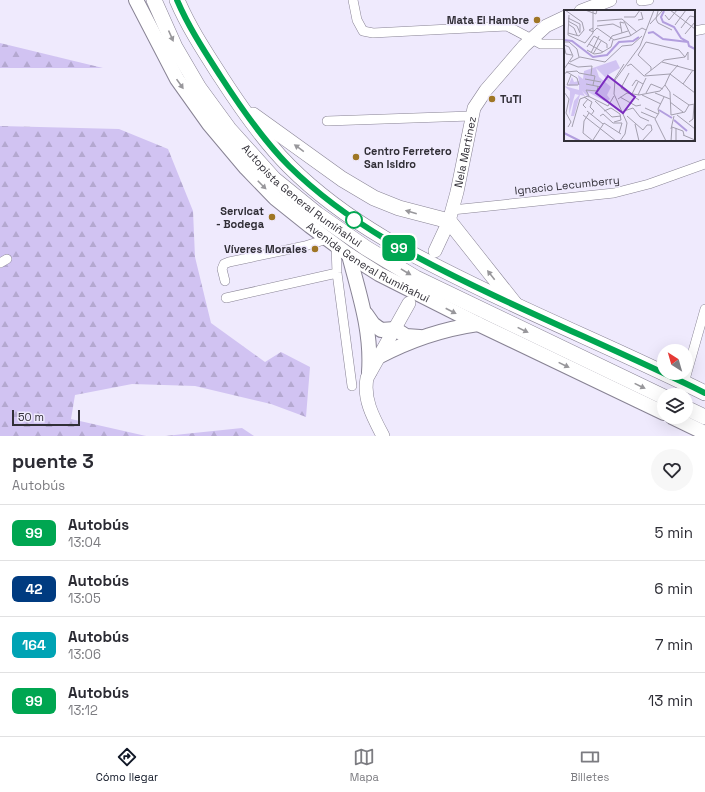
<!DOCTYPE html>
<html lang="es">
<meta charset="utf-8">
<style>
:root{--surface:#fff;--page:#f7f7f7;--text:#2b2b33;--muted:#7c7c81;--line:#e1e1e2;--accent:#111827}
body{margin:0;font-family:"Space Grotesk",sans-serif;background:var(--page);color:var(--text);height:100vh;display:flex;flex-direction:column;font-size:15px;white-space:nowrap}
*{box-sizing:border-box;margin:0}
p{font-size:13px;color:var(--muted)}
.icon{flex:none;width:22px;height:22px;fill:none;stroke:currentColor;stroke-width:2;stroke-linecap:round;stroke-linejoin:round}
.map{position:relative;height:436px;overflow:hidden}
.panel{display:flex;flex-direction:column;background:var(--surface);flex:1}
.panel>*{flex:none}
.badge{padding:0 8px;border-radius:6px;font-size:14px;line-height:26px}
.needle{width:26px;rotate:323deg}
.controls{position:absolute;left:657px;top:344px;display:grid;gap:8px}
.controls a{display:grid;place-items:center;width:36px;height:36px;border-radius:50%;background:var(--surface);box-shadow:0 4px 16px #0002;font-size:20px}
.scale{position:absolute;left:12px;bottom:10px;width:68px;box-sizing:border-box;padding-left:4px;border:2px solid #312f37;border-top:0;font-size:11px;line-height:14px;white-space:nowrap;color:#312f37;-webkit-text-stroke:3px #efeafd;paint-order:stroke}
.map>.badge{position:absolute;translate:-50% -50%;box-shadow:0 0 0 2px #fff}
.round{display:grid;place-items:center;flex:none;width:42px;height:42px;border-radius:21px;background:var(--page)}
.overview{display:flex;align-items:center;justify-content:space-between;height:68px;padding:0 12px}
h1{font-size:19px;font-weight:600;line-height:30px}
ul{padding:0;list-style:none}
li{display:flex;align-items:center;gap:12px;height:56px;padding:0 12px;border-top:1px solid var(--line)}
li div{flex:1}
li b{display:block;font-size:15px}
li em{font-style:normal}
li .badge{min-width:44px;font-weight:700;text-align:center}
.menu{display:flex;justify-content:space-around;align-items:center;height:56px;border-top:1px solid var(--line);background:var(--surface);font-size:11px;color:var(--muted)}
.menu a{display:grid;justify-items:center;gap:2px}
.menu .on{color:var(--accent)}
.map>svg:first-child{display:block}
.forest{fill:url(#forest-firs)}
.lines{fill:none;stroke-linecap:round;stroke-linejoin:round}
.minor-casing{stroke:#888394;stroke-width:10}
.secondary-casing{stroke:#888394;stroke-width:14}
.primary-casing{stroke:#888394;stroke-width:16}
.trunk-casing{stroke:#888394;stroke-width:16}
.minor{stroke:#fff;stroke-width:9}
.secondary{stroke:#fff;stroke-width:13}
.primary{stroke:#fff;stroke-width:14}
.trunk{stroke:#fff;stroke-width:15}
.oneway{fill:#98979b}
.line-casing{stroke:#fff;stroke-width:9}
.line{stroke:#00a651;stroke-width:6}
.poi-dot{fill:#9f7625;stroke:#efeafd;stroke-width:1.5}
.stop-dot{fill:#fff;stroke:#00a651;stroke-width:2}
.labels{text-anchor:middle;dominant-baseline:central;stroke-width:3;stroke-linejoin:round;paint-order:stroke}
.poi-label{font-size:11px;font-weight:bold;fill:#312f37;stroke:#efeafd;text-anchor:end}
.street-label{font-size:11px;fill:#312f37;stroke:#efeafd}
.inset-river{fill:none;stroke:#b29ede;stroke-width:2}
.inset-road{fill:none;stroke:#a39fae;stroke-width:1}
.view{fill:#7b2cbf;fill-opacity:0.15;stroke:#7b2cbf;stroke-width:2}
.inset-edge{fill:none;stroke:#312f37;stroke-width:2}
</style>
<div class="map">
<svg width="705" height="436" viewBox="0 0 705 436">
<defs>
<pattern id="forest-firs" width="22" height="20" patternUnits="userSpaceOnUse"><rect width="22" height="20" fill="#d1c3f2"/><path d="M5 1l3.5 6h-7zM16 11l3.5 6h-7z" fill="#b4a8d0"/></pattern>
</defs>
<rect width="100%" height="100%" fill="#efeafd"/>
<path class="forest" d="M0 43 103 68H0Z
M0 126 119 129 168 149 193 211 195 257 211 323 265 362 281 352 310 367 306 417 271 404 195 386 132 384 75 395 71 419 146 436H0Z
M242 428 254 436H165Z"/>
<g class="lines">
<g class="minor-casing">
<path id="minor" d="M353 0 357 20 363 31 373 33 507 26 541 44H565
M641 1 649 0
M694 31 705 29
M327 121 471 116
M452 210 614 193 649 184 705 164
M336 246 337 273 352 386
M0 263 7 259
M225 281 222 269 224 264 229 262 305 246 327 239
M226 298 337 273
M684 383 705 309"/>
</g>
<g class="secondary-casing">
<g id="secondary">
<path d="M581 11 610 0"/>
<path id="s1" d="M435 251 449 221 457 192 474 108 486 90 524 46 546 26 565 17"/>
<path d="M383 436C373 417 363 399 367 378L409 303"/>
</g>
</g>
<g class="primary-casing">
<g id="primary">
<path id="s2" d="M136 0 177 79 209 124 246 168 275 198 310 226 349 255 379 274 478 324 664 413"/>
<path d="M349 255C359 294 372 331 369 372"/>
<path d="M366 314 373 324 381 330 395 329 406 336 420 337"/>
<path d="M378 357C410 340 443 329 478 324"/>
<path d="M672 417 705 433"/>
</g>
</g>
<g class="trunk-casing">
<g id="trunk">
<path id="s3" d="M154 0 175 47 199 88 229 129 274 179 317 214 366 248 416 278 664 397"/>
<path d="M177 0C189 28 205 52 221 77 241 108 263 140 289 166 347 224 419 259 492 294 563 328 635 358 705 393"/>
<path d="M253 115 342 179 374 198 399 208 449 221 514 303"/>
<path d="M686 408 705 417"/>
</g>
</g>
<use href="#minor" class="minor"/>
<use href="#secondary" class="secondary"/>
<use href="#primary" class="primary"/>
<use href="#trunk" class="trunk"/>
</g>
<defs><path id="oneway-solid" d="M-6-.8H1V-3.2L6.5 0L1 3.2V.8H-6Z"/></defs>
<g class="oneway">
<use href="#oneway-solid" transform="translate(171 36) rotate(66)"/>
<use href="#oneway-solid" transform="translate(180 84) rotate(55)"/>
<use href="#oneway-solid" transform="translate(299 148) rotate(-144)"/>
<use href="#oneway-solid" transform="translate(262 185) rotate(45)"/>
<use href="#oneway-solid" transform="translate(411 212) rotate(-164)"/>
<use href="#oneway-solid" transform="translate(406 272) rotate(31)"/>
<use href="#oneway-solid" transform="translate(491 275) rotate(-128)"/>
<use href="#oneway-solid" transform="translate(451 311) rotate(27)"/>
<use href="#oneway-solid" transform="translate(523 330) rotate(26)"/>
<use href="#oneway-solid" transform="translate(564 365) rotate(26)"/>
<use href="#oneway-solid" transform="translate(640 386) rotate(26)"/>
</g>
<g class="lines">
<g class="line-casing">
<path id="line" d="M177 0C189 28 205 52 221 77 241 108 263 140 289 166 348 224 421 261 495 296 565 329 636 359 705 393"/>
</g>
<use href="#line" class="line"/>
</g>
<g class="poi-dot">
<circle cx="537" cy="20" r="4"/>
<circle cx="492" cy="99" r="4"/>
<circle cx="356" cy="157" r="4"/>
<circle cx="272" cy="217" r="4"/>
<circle cx="315" cy="249" r="4"/>
</g>
<circle class="stop-dot" cx="354" cy="220" r="8"/>
<g class="labels">
<g class="poi-label">
<text x="529" y="20">Mata El Hambre</text>
<text x="500" y="99" text-anchor="start">TuTi</text>
<text x="364" y="151" text-anchor="start">Centro Ferretero<tspan x="364" dy="13">San Isidro</tspan></text>
<text x="264" y="211">Servicat<tspan x="264" dy="13">- Bodega</tspan></text>
<text x="307" y="249">Víveres Morales</text>
</g>
<g class="street-label">
<text stroke="none"><textPath href="#s1" startOffset="104">Nela Martínez</textPath></text>
<text transform="translate(567 185) rotate(-6)">Ignacio Lecumberry</text>
<text stroke="none"><textPath href="#s3" startOffset="249">Autopista General Rumiñahui</textPath></text>
<text stroke="none"><textPath href="#s2" startOffset="357">Avenida General Rumiñahui</textPath></text>
</g>
</g>
<g transform="translate(564 10)">
<rect width="131" height="131" fill="#efeafd"/>
<path d="M52 50 56 58 42 66 46 72 32 58 35 67 47 77 43 85 46 89 44 91 35 84 42 92 24 82 25 88 18 81 21 86 16 85 10 106H7L10 91 15 85 11 84 5 105 6 81 0 76 15 80V75L4 76 8 67 10 72 15 71 14 65 19 69 20 61Z" fill="#d1c3f2"/>
<path class="inset-river" d="M100 1 97 7 99 12 110 17 117 28 124 32 125 36 131 39M84 23 89 22 99 29 124 32M0 30 8 31 29 47 43 45 55 32 69 31 75 27M95 100 108 108M110 110 123 121M0 123 16 131"/>
<path class="inset-road" d="M1 0 18 12 20 20 15 26 4 23M21 0 32 4 33 0M106 0 131 19M94 1 92 9 94 13 108 20M5 5 4 25 21 33 29 23M101 5 105 10 113 0M60 7H71L76 0M4 8 16 14V22M74 10 79 9 77 2M4 11 13 16 16 23M33 11 58 9 73 22M60 11 67 26M4 14 10 18 13 25M86 14 99 0M111 15 122 0M33 16 49 14 57 18M29 18 25 20 29 22 33 18M33 18 50 30 66 26 78 18 82 20M117 18 126 6 131 7M29 23V0M58 23 56 12 60 13M121 24 131 12M30 26 43 34V38M45 31 48 26 64 21M0 32H5L13 39 15 47M25 34 39 42M0 35 5 37 9 46 0 59M0 36 2 44 8 45M23 37 30 26M23 40 30 44 37 43 47 37 49 30M27 43 35 26M29 44 37 31M74 45 82 32 115 40 121 47M74 45 87 57V60M6 52 16 47 41 52 58 36 68 35 78 26M98 52 131 61M4 53 14 57 28 56 27 65M63 56 67 54 80 66 106 64 131 83M2 62 13 61 15 63 31 66 29 75M65 63 57 78 75 90M0 64 3 62 13 68 15 75M7 65 3 75H14M81 65 100 50 121 47 124 42V50M21 69 37 72M50 70 60 54M22 74 37 77M119 74 129 60M101 75 106 64 114 55M68 76 72 70 79 74M0 82 5 89 2 103 7 112 4 117M82 83 87 74 99 79M91 83 106 89M68 84 74 72M109 84 125 95M74 85 82 68M78 85 97 94M25 86 22 80 33 81 34 76M20 87 28 92 26 97 30 101 27 105M56 87 72 96 77 95M100 87 94 99 95 103 91 109 102 131M54 89 63 83 75 85 96 81 101 75 106 82 107 105 121 102 125 95 131 94M31 91 48 107 57 106M106 92 119 102M22 98 19 95 24 89M81 98 94 104M23 101 39 114M40 101 47 98 56 104 57 110 50 112M60 101 69 98 76 107 85 111M77 102 91 108M25 103 20 111 19 123 29 131M19 105 52 131M113 105 131 119M36 106 39 104 49 113H58L55 123M63 106 79 120 83 115H87M125 112 129 109 130 95M71 114 75 131M8 117 16 89 24 86 44 96 50 86M107 119 110 106M119 125 131 130M29 130 40 113 57 124M56 131 61 124 63 113 50 84 51 70 76 36 90 0M78 131 88 120 87 115M107 131 108 117 119 121 120 125M112 131V118"/>
<path class="view" d="M44 66 71 87 59 103 32 83Z"/>
<rect width="131" height="131" class="inset-edge"/>
</g>
</svg>
<div class="controls">
<a><svg class="needle" viewBox="-14 -14 28 28"><path d="M0-13l5 13h-10z" fill="#e53935"/><path d="M0 13l5-13h-10z" fill="#7c7c81"/></svg></a>
<a><svg class="icon" aria-label="layers" viewBox="0 0 24 24"><path d="M12 4l9 5-9 5-9-5zM3 14l9 5 9-5"/></svg></a>
</div>
<div class="scale">50 m</div>
<b class="badge" style="left:399px;top:248px;background:#00a651;color:#fff">99</b>
</div>
<section class="panel">
<div class="overview"><div><h1>puente 3</h1><p>Autobús</p></div><a class="round"><svg class="icon" aria-label="heart" viewBox="0 0 24 24"><path d="M12 20l-8-8c-3-5 5-10 8-4 3-6 11-1 8 4z"/></svg></a></div>
<ul>
<li><span class="badge" style="background:#00a651;color:#fff">99</span><div><b>Autobús</b><p>13:04</p></div><em>5 min</em></li>
<li><span class="badge" style="background:#003b80;color:#fff">42</span><div><b>Autobús</b><p>13:05</p></div><em>6 min</em></li>
<li><span class="badge" style="background:#00a3b4;color:#fff">164</span><div><b>Autobús</b><p>13:06</p></div><em>7 min</em></li>
<li><span class="badge" style="background:#00a651;color:#fff">99</span><div><b>Autobús</b><p>13:12</p></div><em>13 min</em></li>
</ul>
</section>
<nav class="menu">
<a class="on"><svg class="icon" aria-label="directions" viewBox="0 0 24 24"><path d="M12 3l9 9-9 9-9-9zM9 14v-3h6M13 9l2 2-2 2"/></svg>Cómo llegar</a>
<a><svg class="icon" aria-label="map" viewBox="0 0 24 24"><path d="M3 6l6-2 6 2 6-2v14l-6 2-6-2-6 2zM9 4v14M15 6v14"/></svg>Mapa</a>
<a><svg class="icon" aria-label="tickets" viewBox="0 0 24 24"><path d="M3 7h18v10H3zM15 7v10"/></svg>Billetes</a>
</nav>
